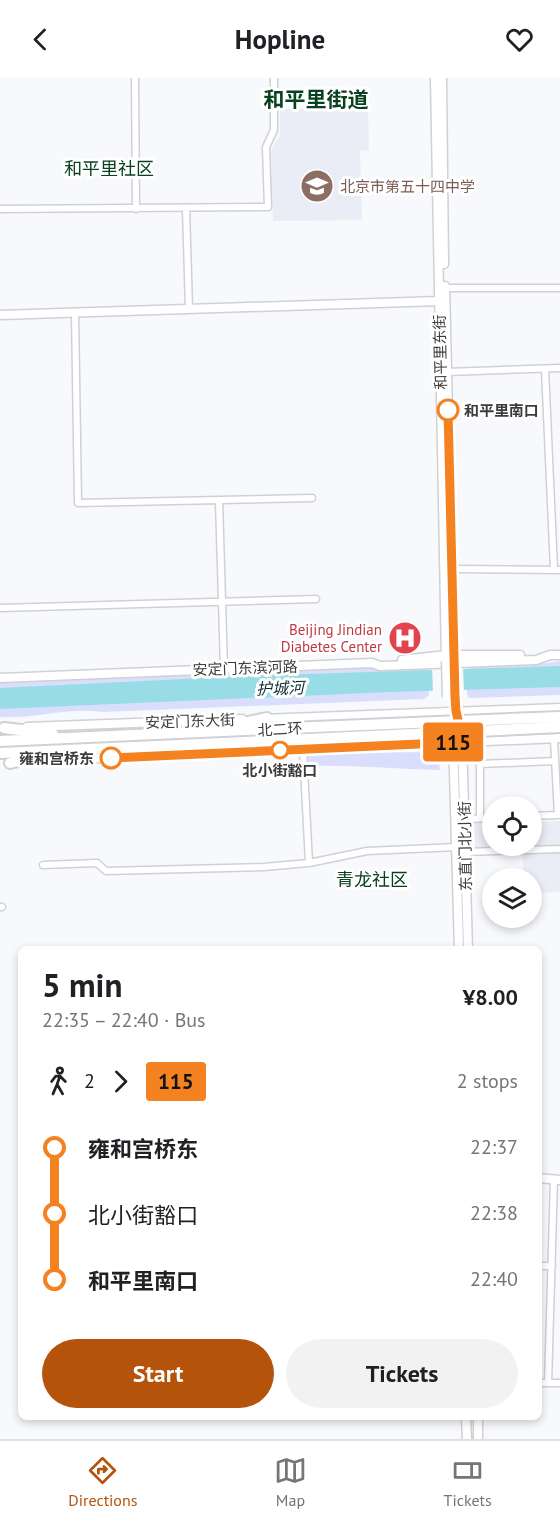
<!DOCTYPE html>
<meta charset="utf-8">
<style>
:root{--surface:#fff;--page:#f2f2f2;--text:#202124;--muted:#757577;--line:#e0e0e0;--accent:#b45309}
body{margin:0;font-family:"PT Sans","Noto Sans SC",sans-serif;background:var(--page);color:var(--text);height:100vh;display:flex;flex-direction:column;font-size:22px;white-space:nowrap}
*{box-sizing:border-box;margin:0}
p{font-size:20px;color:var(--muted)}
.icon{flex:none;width:33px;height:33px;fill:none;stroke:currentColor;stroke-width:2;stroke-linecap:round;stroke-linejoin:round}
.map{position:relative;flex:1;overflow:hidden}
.side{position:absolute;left:18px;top:868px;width:524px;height:474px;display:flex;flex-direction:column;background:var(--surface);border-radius:9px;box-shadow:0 3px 9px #0003}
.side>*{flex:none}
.badge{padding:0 12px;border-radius:4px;font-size:21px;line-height:39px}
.tools{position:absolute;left:482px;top:718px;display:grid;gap:12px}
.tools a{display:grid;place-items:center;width:60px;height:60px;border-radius:50%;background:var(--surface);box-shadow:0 3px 9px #0003;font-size:30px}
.map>.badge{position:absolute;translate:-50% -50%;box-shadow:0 0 0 3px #fff}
.legs{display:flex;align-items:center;gap:9px;height:66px;padding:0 24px;font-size:20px}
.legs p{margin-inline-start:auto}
.overview{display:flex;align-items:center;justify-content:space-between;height:102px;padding:0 24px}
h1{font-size:33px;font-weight:600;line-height:45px}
.action{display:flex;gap:12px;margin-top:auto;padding:12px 24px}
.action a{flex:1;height:69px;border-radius:36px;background:var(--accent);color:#fff;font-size:24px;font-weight:600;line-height:69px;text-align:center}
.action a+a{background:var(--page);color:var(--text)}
ul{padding:0 24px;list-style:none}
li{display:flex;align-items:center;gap:21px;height:66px;font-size:22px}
li i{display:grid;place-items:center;width:9px;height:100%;margin:0 8px;background:currentColor}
li i::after{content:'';width:15px;height:15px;margin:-8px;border:4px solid;border-radius:50%;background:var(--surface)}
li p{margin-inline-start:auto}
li:first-child i{background:linear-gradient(#0000 50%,currentColor 0)}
li:last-child i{background:linear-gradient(currentColor 50%,#0000 0)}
header{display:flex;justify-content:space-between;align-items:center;height:78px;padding:0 24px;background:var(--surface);font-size:27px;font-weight:600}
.dock{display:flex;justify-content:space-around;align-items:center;height:84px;border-top:2px solid var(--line);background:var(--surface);font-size:16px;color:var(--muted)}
.dock a{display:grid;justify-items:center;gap:3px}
.dock .selected{color:var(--accent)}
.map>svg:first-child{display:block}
.built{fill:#eaecf6}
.green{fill:#d9defd}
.water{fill:#98dce5}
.pier{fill:#f8f9fc}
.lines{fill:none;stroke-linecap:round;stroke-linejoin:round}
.street-casing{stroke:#d0d1d4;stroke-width:9}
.secondary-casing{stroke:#d0d1d4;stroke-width:11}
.highway-casing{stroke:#d0d1d4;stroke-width:14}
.street{stroke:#fff;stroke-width:6}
.secondary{stroke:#fff;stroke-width:8}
.highway{stroke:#fff;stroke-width:10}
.secondary-bridge-casing{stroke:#d0d1d4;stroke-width:11;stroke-linecap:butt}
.highway-bridge-casing{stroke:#d0d1d4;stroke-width:14;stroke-linecap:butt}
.secondary-bridge{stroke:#fff;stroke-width:8}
.highway-bridge{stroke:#fff;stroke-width:10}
.line-1-casing{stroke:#fff;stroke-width:14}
.line-1{stroke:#f58220;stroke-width:9}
.stop-1-dot{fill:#fff;stroke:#f58220;stroke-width:3}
.labels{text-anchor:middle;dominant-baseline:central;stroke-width:6;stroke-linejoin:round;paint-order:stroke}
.education-label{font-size:15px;fill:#785e54;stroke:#fff;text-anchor:start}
.street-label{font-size:15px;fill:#3c3c3d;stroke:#fff}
.stop-label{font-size:15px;font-weight:bold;fill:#3c3c3d;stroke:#fff;text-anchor:start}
.health-label{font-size:15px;fill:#be3a42;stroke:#fff;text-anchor:end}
.water-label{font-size:16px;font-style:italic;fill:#0c2f33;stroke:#fff}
.quarter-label{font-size:18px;fill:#094120;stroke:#fff}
.district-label{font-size:21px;font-weight:bold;fill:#094120;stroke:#fff}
</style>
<header><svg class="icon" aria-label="back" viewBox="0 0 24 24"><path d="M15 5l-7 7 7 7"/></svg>Hopline<svg class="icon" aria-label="heart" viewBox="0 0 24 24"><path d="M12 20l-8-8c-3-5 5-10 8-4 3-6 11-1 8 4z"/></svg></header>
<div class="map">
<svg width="560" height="1361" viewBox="0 0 560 1361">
<rect width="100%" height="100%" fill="#f8f9fc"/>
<path class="built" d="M368 30 369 72 360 73 362 142 273 143 271 74 274 66 280 58V31Z
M560 743V814L531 815V801H524L522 770 475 771 474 745H492V768H531V744Z"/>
<path class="green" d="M560 583V617L469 620 467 616V587L540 586Z
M427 588 429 617 424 621 103 634C68 629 35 641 0 639V604L332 590Z
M438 674 440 692C396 691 352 687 308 688V675Z"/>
<path class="water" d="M560 588V609L389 614 0 631V610L245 598Z"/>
<path class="pier" d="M463 587 464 615 433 616 432 588Z"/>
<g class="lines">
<g class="street-casing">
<path id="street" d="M135 0 136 131
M186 130 189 231
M0 131 268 129 266 69 274 52V0
M445 210H560
M75 234 78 425 312 420
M545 291 554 492
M447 294 560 290
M219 422 224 591
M457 491 560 492
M0 530 316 521
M303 671 309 785
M531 738 558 737 554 661
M480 740V686L555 683
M465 741 492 740
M465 774 560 771
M43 787 97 785 106 793 264 789 309 785 367 773 457 769
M0 829H2
M538 1188H552
M538 1305H560
M548 1305 554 1101"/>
</g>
<g class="secondary-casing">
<path id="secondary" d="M435 0 446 583
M442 0 444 186
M445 208 454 583
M0 237 439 223
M454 577H520
M402 582 446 577
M0 600 372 585 380 588 536 582 550 577H560
M261 641 560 630
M27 649 242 641
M453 659 459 872
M462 659 468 872
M225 674 560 660
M27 684 212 674
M538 1100 560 1102
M466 1340 467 1361
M478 1340V1361"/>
</g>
<g class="highway-casing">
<path id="highway" d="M229 648 267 640
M4 650 53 656
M0 663 265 651
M204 671 229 673
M0 675 266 663
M10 685 42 677"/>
</g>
<use href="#street" class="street"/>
<use href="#secondary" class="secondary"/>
<use href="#highway" class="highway"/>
<g class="secondary-bridge-casing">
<path id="secondary-bridge" d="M446 583 447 619
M454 583 455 619"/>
</g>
<g class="highway-bridge-casing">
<path id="highway-bridge" d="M265 651 560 639
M266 663 560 649"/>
</g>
<use href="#secondary-bridge" class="secondary-bridge"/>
<use href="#highway-bridge" class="highway-bridge"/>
</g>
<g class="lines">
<g class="line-1-casing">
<path id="line-1" d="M111 680 463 664 456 633 455 619 448 332"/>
</g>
<use href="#line-1" class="line-1"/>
</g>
<defs>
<g id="school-disc" transform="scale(1.725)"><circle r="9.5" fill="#8d6e63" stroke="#fff"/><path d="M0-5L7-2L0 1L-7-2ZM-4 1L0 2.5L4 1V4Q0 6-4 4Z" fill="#fff"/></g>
<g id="hospital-disc" transform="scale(1.725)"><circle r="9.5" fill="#e0444e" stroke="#fff"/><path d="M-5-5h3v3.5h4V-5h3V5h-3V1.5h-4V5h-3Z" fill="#fff"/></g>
</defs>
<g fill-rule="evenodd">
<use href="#school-disc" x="317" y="108"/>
<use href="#hospital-disc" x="405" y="560"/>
</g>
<g class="stop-1-dot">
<circle cx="448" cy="332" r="10"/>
<circle cx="280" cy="672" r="8"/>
<circle cx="111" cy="680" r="10"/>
</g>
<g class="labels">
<g class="education-label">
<text x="340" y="108">北京市第五十四中学</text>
</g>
<g class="street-label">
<text transform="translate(440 274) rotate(-91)">和平里东街</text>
<text transform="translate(245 590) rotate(-2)">安定门东滨河路</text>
<text transform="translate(190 643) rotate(-2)">安定门东大街</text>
<text transform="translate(280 651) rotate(-3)">北二环</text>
<text transform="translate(465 768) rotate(-91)">东直门北小街</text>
</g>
<g class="stop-label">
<text x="464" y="332">和平里南口</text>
<text x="94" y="680" text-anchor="end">雍和宫桥东</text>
<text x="280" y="692" text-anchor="middle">北小街豁口</text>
</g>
<g class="health-label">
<text x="382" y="551">Beijing Jindian<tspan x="382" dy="17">Diabetes Center</tspan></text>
</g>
<g class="water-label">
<text transform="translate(280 610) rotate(-2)">护城河</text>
</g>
<g class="quarter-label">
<text x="109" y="90">和平里社区</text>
<text x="372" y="801">青龙社区</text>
</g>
<g class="district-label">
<text x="316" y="21">和平里街道</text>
</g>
</g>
</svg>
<div class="tools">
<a><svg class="icon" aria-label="locate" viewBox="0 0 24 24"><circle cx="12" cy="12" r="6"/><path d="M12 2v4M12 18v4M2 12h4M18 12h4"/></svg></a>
<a><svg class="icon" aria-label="layers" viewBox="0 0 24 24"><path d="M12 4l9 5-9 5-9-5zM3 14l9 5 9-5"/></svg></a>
</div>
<b class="badge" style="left:453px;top:664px;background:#f58220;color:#111">115</b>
<section class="side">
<div class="overview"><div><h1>5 min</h1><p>22:35 – 22:40 · Bus</p></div><b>¥8.00</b></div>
<div class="legs"><svg class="icon" aria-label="walk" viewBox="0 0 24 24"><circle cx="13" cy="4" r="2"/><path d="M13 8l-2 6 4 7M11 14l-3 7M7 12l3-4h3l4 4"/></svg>2<svg class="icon" aria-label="forward" viewBox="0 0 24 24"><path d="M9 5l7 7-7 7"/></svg><b class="badge" style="background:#f58220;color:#111">115</b><p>2 stops</p></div>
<ul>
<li><i style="color:#f58220"></i><b>雍和宫桥东</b><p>22:37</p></li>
<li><i style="color:#f58220"></i><span>北小街豁口</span><p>22:38</p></li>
<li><i style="color:#f58220"></i><b>和平里南口</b><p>22:40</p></li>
</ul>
<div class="action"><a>Start</a><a>Tickets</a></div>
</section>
</div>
<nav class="dock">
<a class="selected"><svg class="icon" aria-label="directions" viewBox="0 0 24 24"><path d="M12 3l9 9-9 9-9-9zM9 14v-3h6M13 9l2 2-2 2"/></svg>Directions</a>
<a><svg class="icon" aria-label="map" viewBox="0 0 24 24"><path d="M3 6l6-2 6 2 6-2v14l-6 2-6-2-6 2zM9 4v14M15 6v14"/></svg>Map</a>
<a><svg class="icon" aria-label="tickets" viewBox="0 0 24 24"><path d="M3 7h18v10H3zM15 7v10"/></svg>Tickets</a>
</nav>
